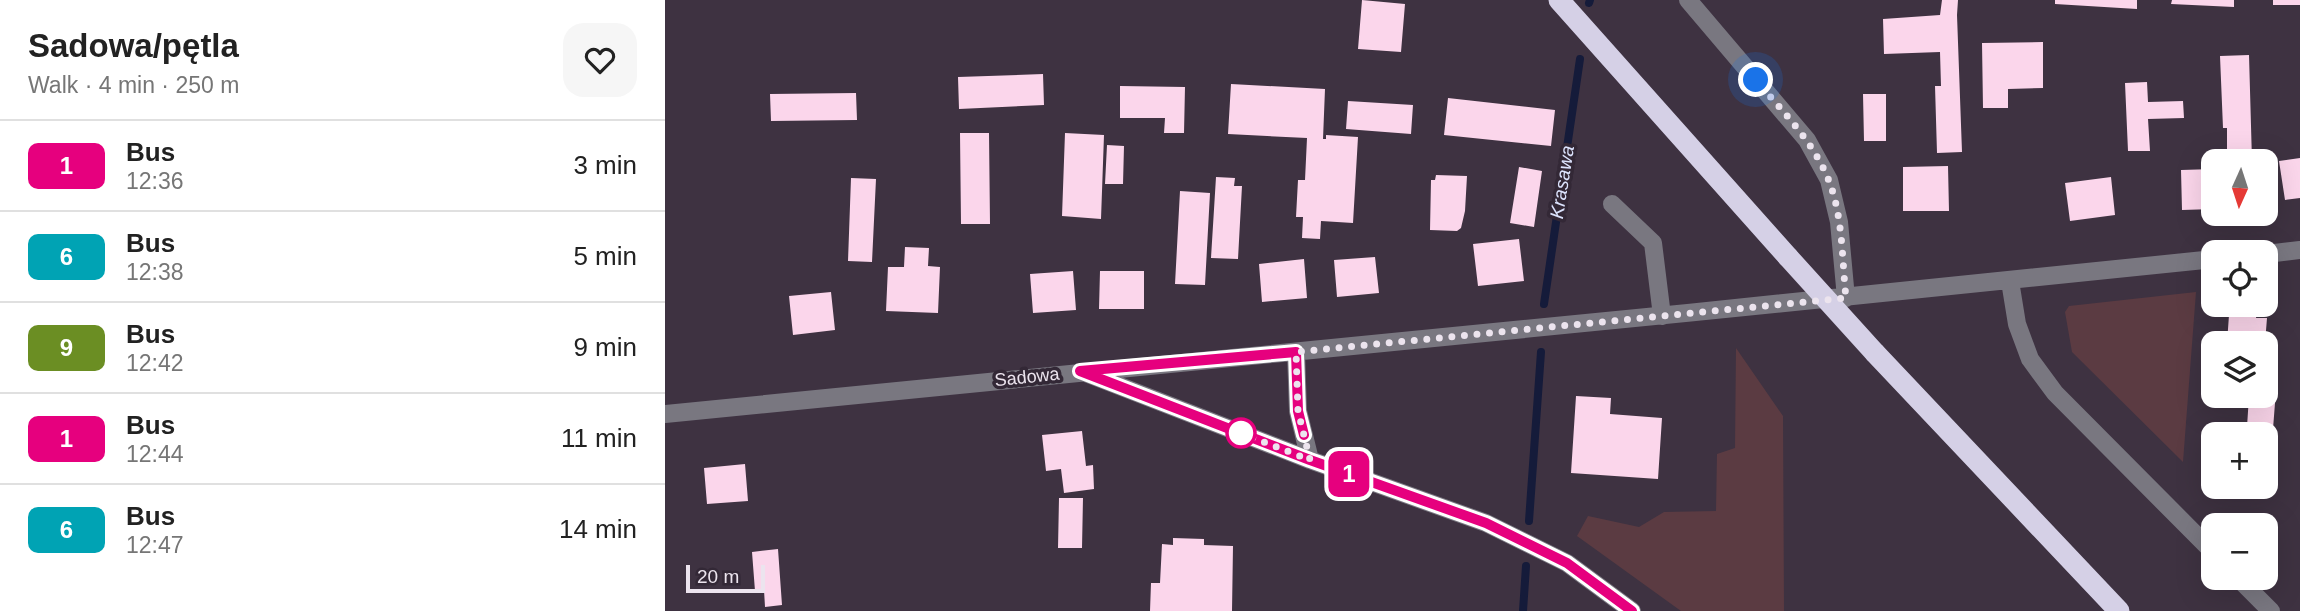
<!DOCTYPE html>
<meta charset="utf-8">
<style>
:root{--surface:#fff;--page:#f6f6f6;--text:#222;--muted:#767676;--line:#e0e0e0}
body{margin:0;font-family:Helvetica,sans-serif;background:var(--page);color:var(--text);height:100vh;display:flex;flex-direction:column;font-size:26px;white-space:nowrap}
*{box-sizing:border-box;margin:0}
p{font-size:23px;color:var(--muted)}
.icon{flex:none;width:38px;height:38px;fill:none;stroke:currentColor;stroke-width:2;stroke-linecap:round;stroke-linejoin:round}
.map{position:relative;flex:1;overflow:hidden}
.panel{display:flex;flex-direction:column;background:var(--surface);width:665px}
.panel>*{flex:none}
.badge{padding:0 14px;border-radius:10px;font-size:24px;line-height:46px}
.needle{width:46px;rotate:183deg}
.fabs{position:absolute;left:1536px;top:149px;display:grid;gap:14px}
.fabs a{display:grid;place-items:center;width:77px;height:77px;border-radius:14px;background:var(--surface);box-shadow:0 7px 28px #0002;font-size:35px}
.scale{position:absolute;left:21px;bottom:18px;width:79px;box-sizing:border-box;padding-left:7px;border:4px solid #ece4ee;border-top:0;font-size:19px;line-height:24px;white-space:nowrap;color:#ece4ee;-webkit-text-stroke:5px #332836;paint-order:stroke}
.you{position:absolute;width:35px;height:35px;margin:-18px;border:5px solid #fff;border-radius:50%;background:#1a73e8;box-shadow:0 0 0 10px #1a73e833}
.map>.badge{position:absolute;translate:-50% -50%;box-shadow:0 0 0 4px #fff}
.round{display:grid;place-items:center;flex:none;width:74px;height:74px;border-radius:21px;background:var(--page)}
.overview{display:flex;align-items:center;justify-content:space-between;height:119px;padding:0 28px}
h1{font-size:33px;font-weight:700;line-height:52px}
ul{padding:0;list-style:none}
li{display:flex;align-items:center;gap:21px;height:91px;padding:0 28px;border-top:2px solid var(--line)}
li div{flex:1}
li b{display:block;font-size:26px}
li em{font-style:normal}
li .badge{min-width:77px;font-weight:700;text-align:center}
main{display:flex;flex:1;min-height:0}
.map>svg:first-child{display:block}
.green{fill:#5b3b42}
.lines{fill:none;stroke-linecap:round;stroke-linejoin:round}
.stream{stroke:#151b3a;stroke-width:8}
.building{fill:#fbd6eb}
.minor{stroke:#797780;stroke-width:18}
.highway{stroke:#d5d0e6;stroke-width:21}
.highway-bridge{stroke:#d5d0e6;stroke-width:21}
.line-casing{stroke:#fff;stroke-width:16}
.line{stroke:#e6007e;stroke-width:10}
.walk{stroke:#ece4ee;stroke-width:7;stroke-dasharray:0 12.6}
.stop-dot{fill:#fff;stroke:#e6007e;stroke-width:3.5}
.labels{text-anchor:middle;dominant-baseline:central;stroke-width:7;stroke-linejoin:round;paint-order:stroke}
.street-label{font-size:18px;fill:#ece4ee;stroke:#332836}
.water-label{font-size:19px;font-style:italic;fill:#dce3fd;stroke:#332836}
</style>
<main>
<section class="panel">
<div class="overview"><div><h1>Sadowa/pętla</h1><p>Walk · 4 min · 250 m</p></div><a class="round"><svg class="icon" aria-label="heart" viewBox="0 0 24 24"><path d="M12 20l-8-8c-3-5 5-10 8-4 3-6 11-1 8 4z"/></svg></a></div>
<ul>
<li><span class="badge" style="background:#e6007e;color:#fff">1</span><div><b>Bus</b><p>12:36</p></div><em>3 min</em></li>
<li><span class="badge" style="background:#00a3b4;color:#fff">6</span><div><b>Bus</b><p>12:38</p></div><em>5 min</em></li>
<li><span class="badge" style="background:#6b8e23;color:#fff">9</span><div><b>Bus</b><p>12:42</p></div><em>9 min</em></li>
<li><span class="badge" style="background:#e6007e;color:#fff">1</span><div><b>Bus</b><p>12:44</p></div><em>11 min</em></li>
<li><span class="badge" style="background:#00a3b4;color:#fff">6</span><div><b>Bus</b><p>12:47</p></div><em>14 min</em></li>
</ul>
</section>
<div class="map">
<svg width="1635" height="611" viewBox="0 0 1635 611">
<rect width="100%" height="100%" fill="#3e3241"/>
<path class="green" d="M1531 292 1518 462 1407 352 1400 312 1404 306Z
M1071 348 1118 416 1119 611H1016L912 536 923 516 974 527 999 512 1051 511 1052 454 1070 448Z"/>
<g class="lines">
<path class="stream" d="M924 3 925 0
M879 304 915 59
M864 521 876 352
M858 611 861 566"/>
</g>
<path class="building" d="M697 0 740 4 736 52 693 49Z
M1277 0H1293L1292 15 1297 152 1272 153 1270 86H1276L1275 52 1219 54 1218 19 1275 15Z
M1390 0H1472V9L1390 4Z
M1507 0H1569V7L1506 4Z
M1608 0H1635V5H1608Z
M1378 42V88L1343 89V108H1318L1317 43Z
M1584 55 1587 161H1562V128H1558L1555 56Z
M378 74 379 105 294 109 293 77Z
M1482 82 1483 102 1518 101 1519 118 1483 119 1485 151H1463L1460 83Z
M566 84 660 89 658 139H661V135L693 137 688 223 656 221 655 239 637 238 638 217H631L633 180H640L642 138 563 134Z
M455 86 520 87 519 133H499L500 118H455Z
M191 93 192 120 106 121 105 94Z
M1198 94H1221V141H1199Z
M783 98 890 110 886 146 779 135Z
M683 101 748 105 746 134 681 129Z
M295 133H324L325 224H296Z
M400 133 439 135 436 219 397 216Z
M442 145 459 146 458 184H440Z
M1635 158V198L1620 200 1614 161Z
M1283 166 1284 211H1238V167Z
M854 167 877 171 869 227 845 223Z
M1549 169V209L1517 210 1516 170Z
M771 175 802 176 800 211 796 228 792 231 765 230 766 180H770Z
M551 177 570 178 569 186H577L573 259 546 258Z
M1446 177 1450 215 1405 221 1400 183Z
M186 178 211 179 207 262 183 261Z
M515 191 545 193 540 285 510 284Z
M854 239 859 281 813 286 808 244Z
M240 247 264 248 263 266 275 267 273 313 221 311 223 267H239Z
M710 257 714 293 672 297 669 260Z
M639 259 642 298 597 302 594 264Z
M408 271 411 310 368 313 365 274Z
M435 271H479V309H434Z
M166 292 170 330 128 335 124 296Z
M1575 310 1592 312 1591 318H1602L1600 343H1562L1564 315 1574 316Z
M1601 376 1612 377 1608 429 1582 427 1584 396H1601Z
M911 396 946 398 945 414 997 418 993 479 906 473Z
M417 431 421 466 428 465 429 489 399 493 396 469 381 471 377 435Z
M80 464 83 501 42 504 39 468Z
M394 498H418L417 548H393Z
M508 538 539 539V545L568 546 567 611H485L486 583H495L497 544 508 545Z
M113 549 117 605 100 607 99 590 90 591 87 552Z"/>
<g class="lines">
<path class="minor" d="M1023 0 1142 140 1164 180 1174 222 1181 298
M947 204 988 243 997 316
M1601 254 1635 250
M1345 281 1352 324 1365 359 1390 393 1549 553
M631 352 633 411 645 460
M421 373 645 460 821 523 902 563 967 611
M0 414C516 361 1033 314 1549 259
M1573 578 1606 611"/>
<path class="highway" d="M894 0 1123 257
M1210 353 1454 611"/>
<path class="highway-bridge" d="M1123 257 1210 353"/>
</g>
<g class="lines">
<g class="line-casing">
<path id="line" d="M639 435 633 411 631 352 415 371 645 460 821 523 902 563 967 611"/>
</g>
<use href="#line" class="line"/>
<path class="walk" d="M576 433 645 460 633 411 631 352 1181 298C1177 260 1178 217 1164 181 1149 142 1117 111 1091 80"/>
</g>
<circle class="stop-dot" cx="576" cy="433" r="14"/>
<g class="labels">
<g class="street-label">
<text transform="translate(362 377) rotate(-6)">Sadowa</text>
</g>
<g class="water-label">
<text transform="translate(897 182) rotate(-81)">Krasawa</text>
</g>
</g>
</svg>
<div class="fabs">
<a><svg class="needle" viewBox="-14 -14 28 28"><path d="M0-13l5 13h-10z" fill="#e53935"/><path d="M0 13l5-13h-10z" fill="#767676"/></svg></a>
<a><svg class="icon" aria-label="locate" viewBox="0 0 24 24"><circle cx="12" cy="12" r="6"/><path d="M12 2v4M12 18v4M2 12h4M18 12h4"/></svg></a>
<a><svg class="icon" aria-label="layers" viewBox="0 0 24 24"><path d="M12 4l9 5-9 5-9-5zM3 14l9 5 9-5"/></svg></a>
<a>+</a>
<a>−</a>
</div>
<div class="scale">20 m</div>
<div class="you" style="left:1091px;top:80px"></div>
<b class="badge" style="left:684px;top:474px;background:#e6007e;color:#fff">1</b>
</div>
</main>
